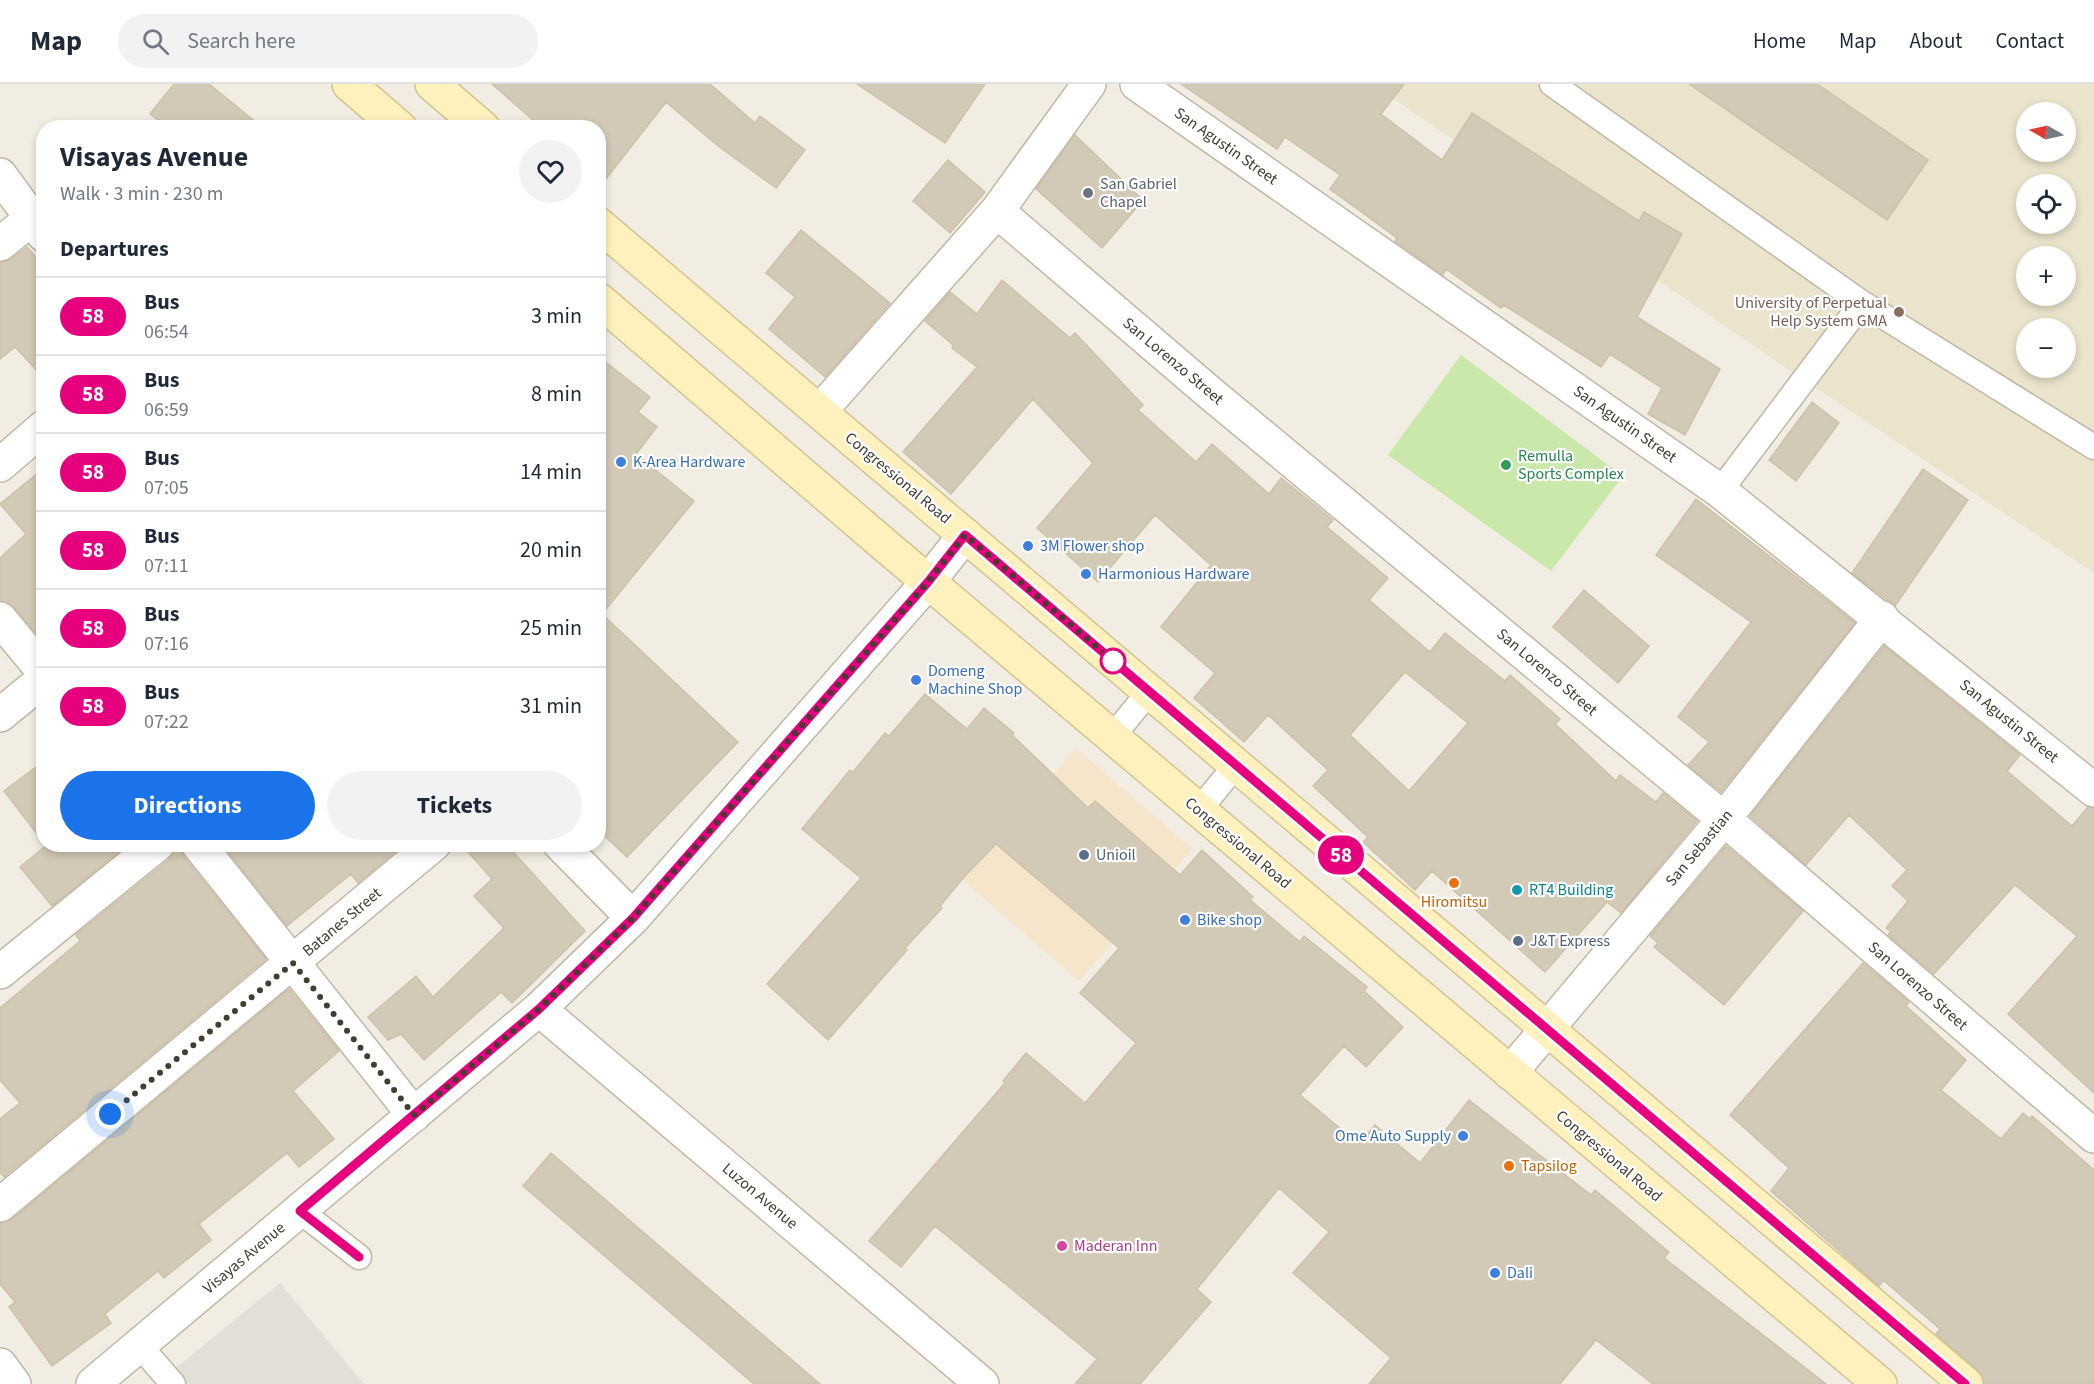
<!DOCTYPE html>
<meta charset="utf-8">
<style>
:root{--surface:#fff;--page:#f2f2f3;--text:#1f2937;--muted:#747a83;--line:#e0e1e3;--accent:#1a73e8}
body{margin:0;font-family:"Source Sans 3",sans-serif;background:var(--page);color:var(--text);height:100vh;display:flex;flex-direction:column;font-size:22px;white-space:nowrap}
*{box-sizing:border-box;margin:0}
p{font-size:20px;color:var(--muted)}
.icon{flex:none;width:33px;height:33px;fill:none;stroke:currentColor;stroke-width:2;stroke-linecap:round;stroke-linejoin:round}
.map{position:relative;flex:1;overflow:hidden}
.drawer{position:absolute;left:36px;top:36px;width:570px;height:732px;display:flex;flex-direction:column;background:var(--surface);border-radius:24px;box-shadow:0 3px 9px #0003}
.drawer>*{flex:none}
.badge{padding:0 12px;border-radius:20px;font-size:21px;line-height:39px}
.needle{width:39px;rotate:279deg}
.buttons{position:absolute;left:2016px;top:18px;display:grid;gap:12px}
.buttons a{display:grid;place-items:center;width:60px;height:60px;border-radius:50%;background:var(--surface);box-shadow:0 3px 9px #0003;font-size:30px}
.you{position:absolute;width:30px;height:30px;margin:-15px;border:4px solid #fff;border-radius:50%;background:#1a73e8;box-shadow:0 0 0 9px #1a73e833}
.map>.badge{position:absolute;translate:-50% -50%;box-shadow:0 0 0 3px #fff}
h2{padding:0 24px;font-size:22px;line-height:54px}
.round{display:grid;place-items:center;flex:none;width:63px;height:63px;border-radius:32px;background:var(--page)}
.overview{display:flex;align-items:center;justify-content:space-between;height:102px;padding:0 24px}
h1{font-size:28px;font-weight:700;line-height:45px}
.cta{display:flex;gap:12px;margin-top:auto;padding:12px 24px}
.cta a{flex:1;height:69px;border-radius:36px;background:var(--accent);color:#fff;font-size:24px;font-weight:700;line-height:69px;text-align:center}
.cta a+a{background:var(--page);color:var(--text)}
ul{padding:0;list-style:none}
li{display:flex;align-items:center;gap:18px;height:78px;padding:0 24px;border-top:2px solid var(--line)}
li div{flex:1}
li b{display:block;font-size:22px}
li em{font-style:normal}
li .badge{min-width:66px;font-weight:700;text-align:center}
header{display:flex;align-items:center;gap:36px;box-sizing:border-box;height:84px;padding:0 30px;background:var(--surface);border-bottom:2px solid var(--line)}
header strong{font-size:28px}
nav{display:flex;gap:33px;margin-inline-start:auto;font-size:21px}
.search{width:420px;height:54px;background:var(--page);display:flex;align-items:center;gap:15px;box-sizing:border-box;padding:0 21px;border-radius:33px;color:var(--muted);font-size:22px}
.map>svg:first-child{display:block}
.commercial{fill:#f5e5cb}
.industrial{fill:#e3ded7}
.education{fill:#ebe3cb;fill-rule:evenodd}
.green{fill:#cae8a9}
.building{fill:#d3c9b7;stroke:#cec1aa;stroke-width:1.5;fill-rule:evenodd}
.lines{fill:none;stroke-linecap:round;stroke-linejoin:round}
.service-casing{stroke:#c0b8a7;stroke-width:27}
.minor-casing{stroke:#c0b8a7;stroke-width:36}
.tertiary-casing{stroke:#c0b8a7;stroke-width:36}
.secondary-casing{stroke:#d3c390;stroke-width:36}
.service{stroke:#fff;stroke-width:24}
.minor{stroke:#fff;stroke-width:33}
.tertiary{stroke:#fff;stroke-width:33}
.secondary{stroke:#fff1be;stroke-width:33}
.line-casing{stroke:#fff;stroke-width:14}
.line{stroke:#e6007e;stroke-width:9}
.walk{stroke:#433d32;stroke-width:6;stroke-dasharray:0 10.8}
.worship-dot{fill:#6b7280;stroke:#fff;stroke-width:2}
.education-dot{fill:#8d6e63;stroke:#fff;stroke-width:2}
.shop-dot{fill:#3f7fe0;stroke:#fff;stroke-width:2}
.leisure-dot{fill:#2e9e5b;stroke:#fff;stroke-width:2}
.stop-dot{fill:#fff;stroke:#e6007e;stroke-width:3}
.service-dot{fill:#5c6f8a;stroke:#fff;stroke-width:2}
.food-dot{fill:#e8710a;stroke:#fff;stroke-width:2}
.culture-dot{fill:#0f9aa8;stroke:#fff;stroke-width:2}
.hotel-dot{fill:#d1479c;stroke:#fff;stroke-width:2}
.labels{text-anchor:middle;dominant-baseline:central;stroke-width:4.5;stroke-linejoin:round;paint-order:stroke}
.street-label{font-size:16px;fill:#433d32;stroke:#fff}
.worship-label{font-size:16px;fill:#5b616d;stroke:#fff;text-anchor:start}
.education-label{font-size:16px;fill:#785e54;stroke:#fff;text-anchor:end}
.leisure-label{font-size:16px;fill:#27864d;stroke:#fff;text-anchor:start}
.shop-label{font-size:16px;fill:#366cbe;stroke:#fff;text-anchor:start}
.service-label{font-size:16px;fill:#4e5e75;stroke:#fff;text-anchor:start}
.culture-label{font-size:16px;fill:#0d838f;stroke:#fff;text-anchor:start}
.food-label{font-size:16px;fill:#c56008;stroke:#fff}
.hotel-label{font-size:16px;fill:#b23c85;stroke:#fff;text-anchor:start}
</style>
<header>
<strong>Map</strong>
<div class="search"><svg class="icon" aria-label="search" viewBox="0 0 24 24"><circle cx="10" cy="10" r="6"/><path d="M15 15l6 6"/></svg>Search here</div>
<nav><a>Home</a><a>Map</a><a>About</a><a>Contact</a></nav>
</header>
<div class="map">
<svg width="2094" height="1300" viewBox="0 0 2094 1300">
<rect width="100%" height="100%" fill="#f2ede2"/>
<path class="commercial" d="M1076 664 1192 765 1079 897 963 796Z"/>
<path class="industrial" d="M280 1199 364 1300H156Z"/>
<path class="education" d="M1372 0H2094V489L1789 286ZM2026 28H2066V68H2026ZM2026 100H2066V140H2026ZM2026 172H2066V212H2026ZM2026 244H2066V284H2026Z"/>
<path class="green" d="M1461 271 1623 392 1551 487 1388 371Z"/>
<path class="building" d="M174 0H209L263 44H167L150 30Z
M492 0H710L755 39 760 32 805 66 776 104 718 62 666 18 598 105V44H542Z
M857 0H985L945 59Z
M1181 0H1404L1381 30 1442 76 1472 29 1639 137 1644 128 1682 150 1637 233 1720 285 1685 351 1648 330 1662 304 1610 270 1601 283 1504 221 1501 224 1446 185 1443 191 1395 157 1397 154 1330 105 1340 91 1285 53 1277 65Z
M1689 0H1817L1928 76 1887 136Z
M1075 51 1143 116 1102 164 1036 105Z
M948 76 985 108 950 149 913 117Z
M801 146 890 219 825 293 769 245 795 213 766 189Z
M27 163 44 183V294L15 263 0 275V178L11 175Z
M1002 196 1070 254 1075 249 1143 321 1138 326 1196 378 1212 360 1269 410 1281 394 1333 436 1327 443 1388 494 1369 516 1430 568 1445 549 1505 597 1510 591 1560 635 1555 640 1616 697 1620 691 1656 718 1663 709 1697 737 1621 829 1607 818 1545 888 1432 787 1415 806 1363 758 1368 753 1313 702 1328 686 1268 631 1244 658 1194 614 1215 589 1161 543 1211 481 1155 431 1098 498 1037 444 1093 379 1033 315 951 410 903 368 977 283 952 264 953 261 925 237 950 208 977 230ZM1405 588 1468 639 1409 707 1350 651Z
M598 272 650 313 638 328 657 343 636 370 694 417 602 530 738 658 627 773 598 746Z
M1812 318 1839 339 1796 397 1769 376Z
M44 384V541L36 549 14 523 0 517V474L26 450 0 420Z
M1923 385 1968 416 1895 522 1852 489Z
M1696 415 1855 539 1721 708 1688 681 1709 658 1678 633 1751 538 1656 471Z
M1584 506 1649 562 1618 599 1553 543Z
M1884 562 2020 671 2007 687 2072 742 2088 723 2094 724V1009L2008 930 2077 852 2015 801 1934 890 1888 851 1891 847 1886 844 1908 817 1892 802 1907 786 1849 731 1806 781 1750 732Z
M925 610 967 645 984 624 1014 649 1012 651 1088 724 1095 717 1180 791 1202 766 1253 813 1250 816 1300 858 1304 852 1367 903 1364 907 1403 943 1366 983 1344 962 1300 1011 1359 1060 1375 1041 1420 1079 1469 1016 1591 1111 1595 1106 1669 1168 1664 1174 1826 1300H1653L1596 1256 1560 1300H1369L1391 1274 1293 1189 1329 1148 1279 1104 1197 1205 1211 1218 1140 1300H1075L1097 1275 935 1142 901 1183 869 1157 1005 999 1003 997 1026 969 1085 1019 1136 959 1080 909 1119 864 996 760 964 793 940 822 942 824 905 864 907 866 828 956 767 900 861 794 802 745 850 686 853 688 885 649 889 652Z
M44 677V759L4 707Z
M48 760H128L52 822 20 783Z
M176 760H180L183 772 266 875 4 1093 0 1088V1035L20 1019 0 996V924L80 857 76 851 170 775Z
M222 760H404L358 799 351 790 287 842Z
M461 760H506L585 847 512 919 501 908 424 976 401 950 388 956 368 933 416 892 433 913 504 844 474 812 492 795Z
M1726 762 1803 827 1724 921 1654 863 1658 859 1650 852Z
M1863 879 1909 918 1906 922 1966 976 1941 1006 2001 1055 2023 1029 2030 1035 2032 1032 2094 1086V1300H1984L1978 1286 1936 1250 1940 1245 1883 1196 1879 1202 1771 1107 1789 1084 1730 1031Z
M289 905 339 967 293 1007 334 1055 299 1083 287 1069 199 1140 211 1156 164 1194 158 1187 105 1230 111 1239 52 1282 9 1223 15 1218 0 1200V1139L12 1135Z
M551 1069 820 1300H754L523 1102Z"/>
<g class="lines">
<g class="service-casing">
<path id="service" d="M1552 0 1862 219 2094 363
M1720 407 1862 219
M1112 653 1149 608
M1199 726 1236 681
M300 1127 359 1173
M140 1262 173 1300"/>
</g>
<g class="minor-casing">
<path id="minor" d="M1137 0 1720 407 2094 706
M0 91 44 151
M997 127 1210 309 1724 735 2094 1052
M0 160 30 136
M820 327 997 127 1089 0
M0 381 44 343
M0 535 44 588
M0 631 44 595
M198 760 414 1031
M560 760 633 834
M0 888 158 760
M1510 989 1724 735 1882 534
M0 1121 434 760
M0 1281 14 1300"/>
</g>
<g class="tertiary-casing">
<path id="tertiary" d="M539 925 982 1300
M93 1300 539 925 633 834 928 498 965 451"/>
</g>
<g class="secondary-casing">
<path id="secondary" d="M349 0 400 44
M432 0 483 44
M598 140 1966 1300
M598 215 887 463 1880 1300"/>
</g>
<use href="#service" class="service"/>
<use href="#minor" class="minor"/>
<use href="#tertiary" class="tertiary"/>
<use href="#secondary" class="secondary"/>
</g>
<g class="lines">
<g class="line-casing">
<path id="line" d="M359 1173 300 1127 539 925 633 834 928 498 965 451 1965 1300"/>
</g>
<use href="#line" class="line"/>
<path class="walk" d="M110 1030 293 879 414 1031 539 925 633 834 928 498 965 451 1116 579 1113 577"/>
</g>
<circle class="worship-dot" cx="1088" cy="109" r="6"/>
<circle class="education-dot" cx="1899" cy="228" r="6"/>
<g class="shop-dot">
<circle cx="621" cy="378" r="6"/>
<circle cx="1028" cy="462" r="6"/>
<circle cx="1086" cy="490" r="6"/>
<circle cx="916" cy="596" r="6"/>
<circle cx="1185" cy="836" r="6"/>
<circle cx="1463" cy="1052" r="6"/>
<circle cx="1495" cy="1189" r="6"/>
</g>
<circle class="leisure-dot" cx="1506" cy="381" r="6"/>
<circle class="stop-dot" cx="1113" cy="577" r="12"/>
<g class="service-dot">
<circle cx="1084" cy="771" r="6"/>
<circle cx="1518" cy="857" r="6"/>
</g>
<g class="food-dot">
<circle cx="1454" cy="799" r="6"/>
<circle cx="1509" cy="1082" r="6"/>
</g>
<circle class="culture-dot" cx="1517" cy="806" r="6"/>
<circle class="hotel-dot" cx="1062" cy="1162" r="6"/>
<g class="labels">
<g class="street-label">
<text transform="translate(1226 62) rotate(35)">San Agustin Street</text>
<text transform="translate(1173 277) rotate(40)">San Lorenzo Street</text>
<text transform="translate(1625 340) rotate(35)">San Agustin Street</text>
<text transform="translate(898 394) rotate(40)">Congressional Road</text>
<text transform="translate(1547 588) rotate(40)">San Lorenzo Street</text>
<text transform="translate(2009 637) rotate(39)">San Agustin Street</text>
<text transform="translate(1238 759) rotate(40)">Congressional Road</text>
<text transform="translate(1699 764) rotate(-50)">San Sebastian</text>
<text transform="translate(342 838) rotate(-40)">Batanes Street</text>
<text transform="translate(1918 902) rotate(41)">San Lorenzo Street</text>
<text transform="translate(1609 1072) rotate(40)">Congressional Road</text>
<text transform="translate(760 1112) rotate(40)">Luzon Avenue</text>
<text transform="translate(244 1174) rotate(-40)">Visayas Avenue</text>
</g>
<g class="worship-label">
<text x="1100" y="100">San Gabriel<tspan x="1100" dy="18">Chapel</tspan></text>
</g>
<g class="education-label">
<text x="1887" y="219">University of Perpetual<tspan x="1887" dy="18">Help System GMA</tspan></text>
</g>
<g class="leisure-label">
<text x="1518" y="372">Remulla<tspan x="1518" dy="18">Sports Complex</tspan></text>
</g>
<g class="shop-label">
<text x="633" y="378">K-Area Hardware</text>
<text x="1040" y="462">3M Flower shop</text>
<text x="1098" y="490">Harmonious Hardware</text>
<text x="928" y="587">Domeng<tspan x="928" dy="18">Machine Shop</tspan></text>
<text x="1197" y="836">Bike shop</text>
<text x="1451" y="1052" text-anchor="end">Ome Auto Supply</text>
<text x="1507" y="1189">Dali</text>
</g>
<g class="service-label">
<text x="1096" y="771">Unioil</text>
<text x="1530" y="857">J&amp;T Express</text>
</g>
<g class="culture-label">
<text x="1529" y="806">RT4 Building</text>
</g>
<g class="food-label">
<text x="1454" y="818">Hiromitsu</text>
<text x="1521" y="1082" text-anchor="start">Tapsilog</text>
</g>
<g class="hotel-label">
<text x="1074" y="1162">Maderan Inn</text>
</g>
</g>
</svg>
<div class="buttons">
<a><svg class="needle" viewBox="-14 -14 28 28"><path d="M0-13l5 13h-10z" fill="#e53935"/><path d="M0 13l5-13h-10z" fill="#747a83"/></svg></a>
<a><svg class="icon" aria-label="locate" viewBox="0 0 24 24"><circle cx="12" cy="12" r="6"/><path d="M12 2v4M12 18v4M2 12h4M18 12h4"/></svg></a>
<a>+</a>
<a>−</a>
</div>
<div class="you" style="left:110px;top:1030px"></div>
<b class="badge" style="left:1341px;top:771px;background:#e6007e;color:#fff">58</b>
<section class="drawer">
<div class="overview"><div><h1>Visayas Avenue</h1><p>Walk · 3 min · 230 m</p></div><a class="round"><svg class="icon" aria-label="heart" viewBox="0 0 24 24"><path d="M12 20l-8-8c-3-5 5-10 8-4 3-6 11-1 8 4z"/></svg></a></div>
<h2>Departures</h2>
<ul>
<li><span class="badge" style="background:#e6007e;color:#fff">58</span><div><b>Bus</b><p>06:54</p></div><em>3 min</em></li>
<li><span class="badge" style="background:#e6007e;color:#fff">58</span><div><b>Bus</b><p>06:59</p></div><em>8 min</em></li>
<li><span class="badge" style="background:#e6007e;color:#fff">58</span><div><b>Bus</b><p>07:05</p></div><em>14 min</em></li>
<li><span class="badge" style="background:#e6007e;color:#fff">58</span><div><b>Bus</b><p>07:11</p></div><em>20 min</em></li>
<li><span class="badge" style="background:#e6007e;color:#fff">58</span><div><b>Bus</b><p>07:16</p></div><em>25 min</em></li>
<li><span class="badge" style="background:#e6007e;color:#fff">58</span><div><b>Bus</b><p>07:22</p></div><em>31 min</em></li>
</ul>
<div class="cta"><a>Directions</a><a>Tickets</a></div>
</section>
</div>
